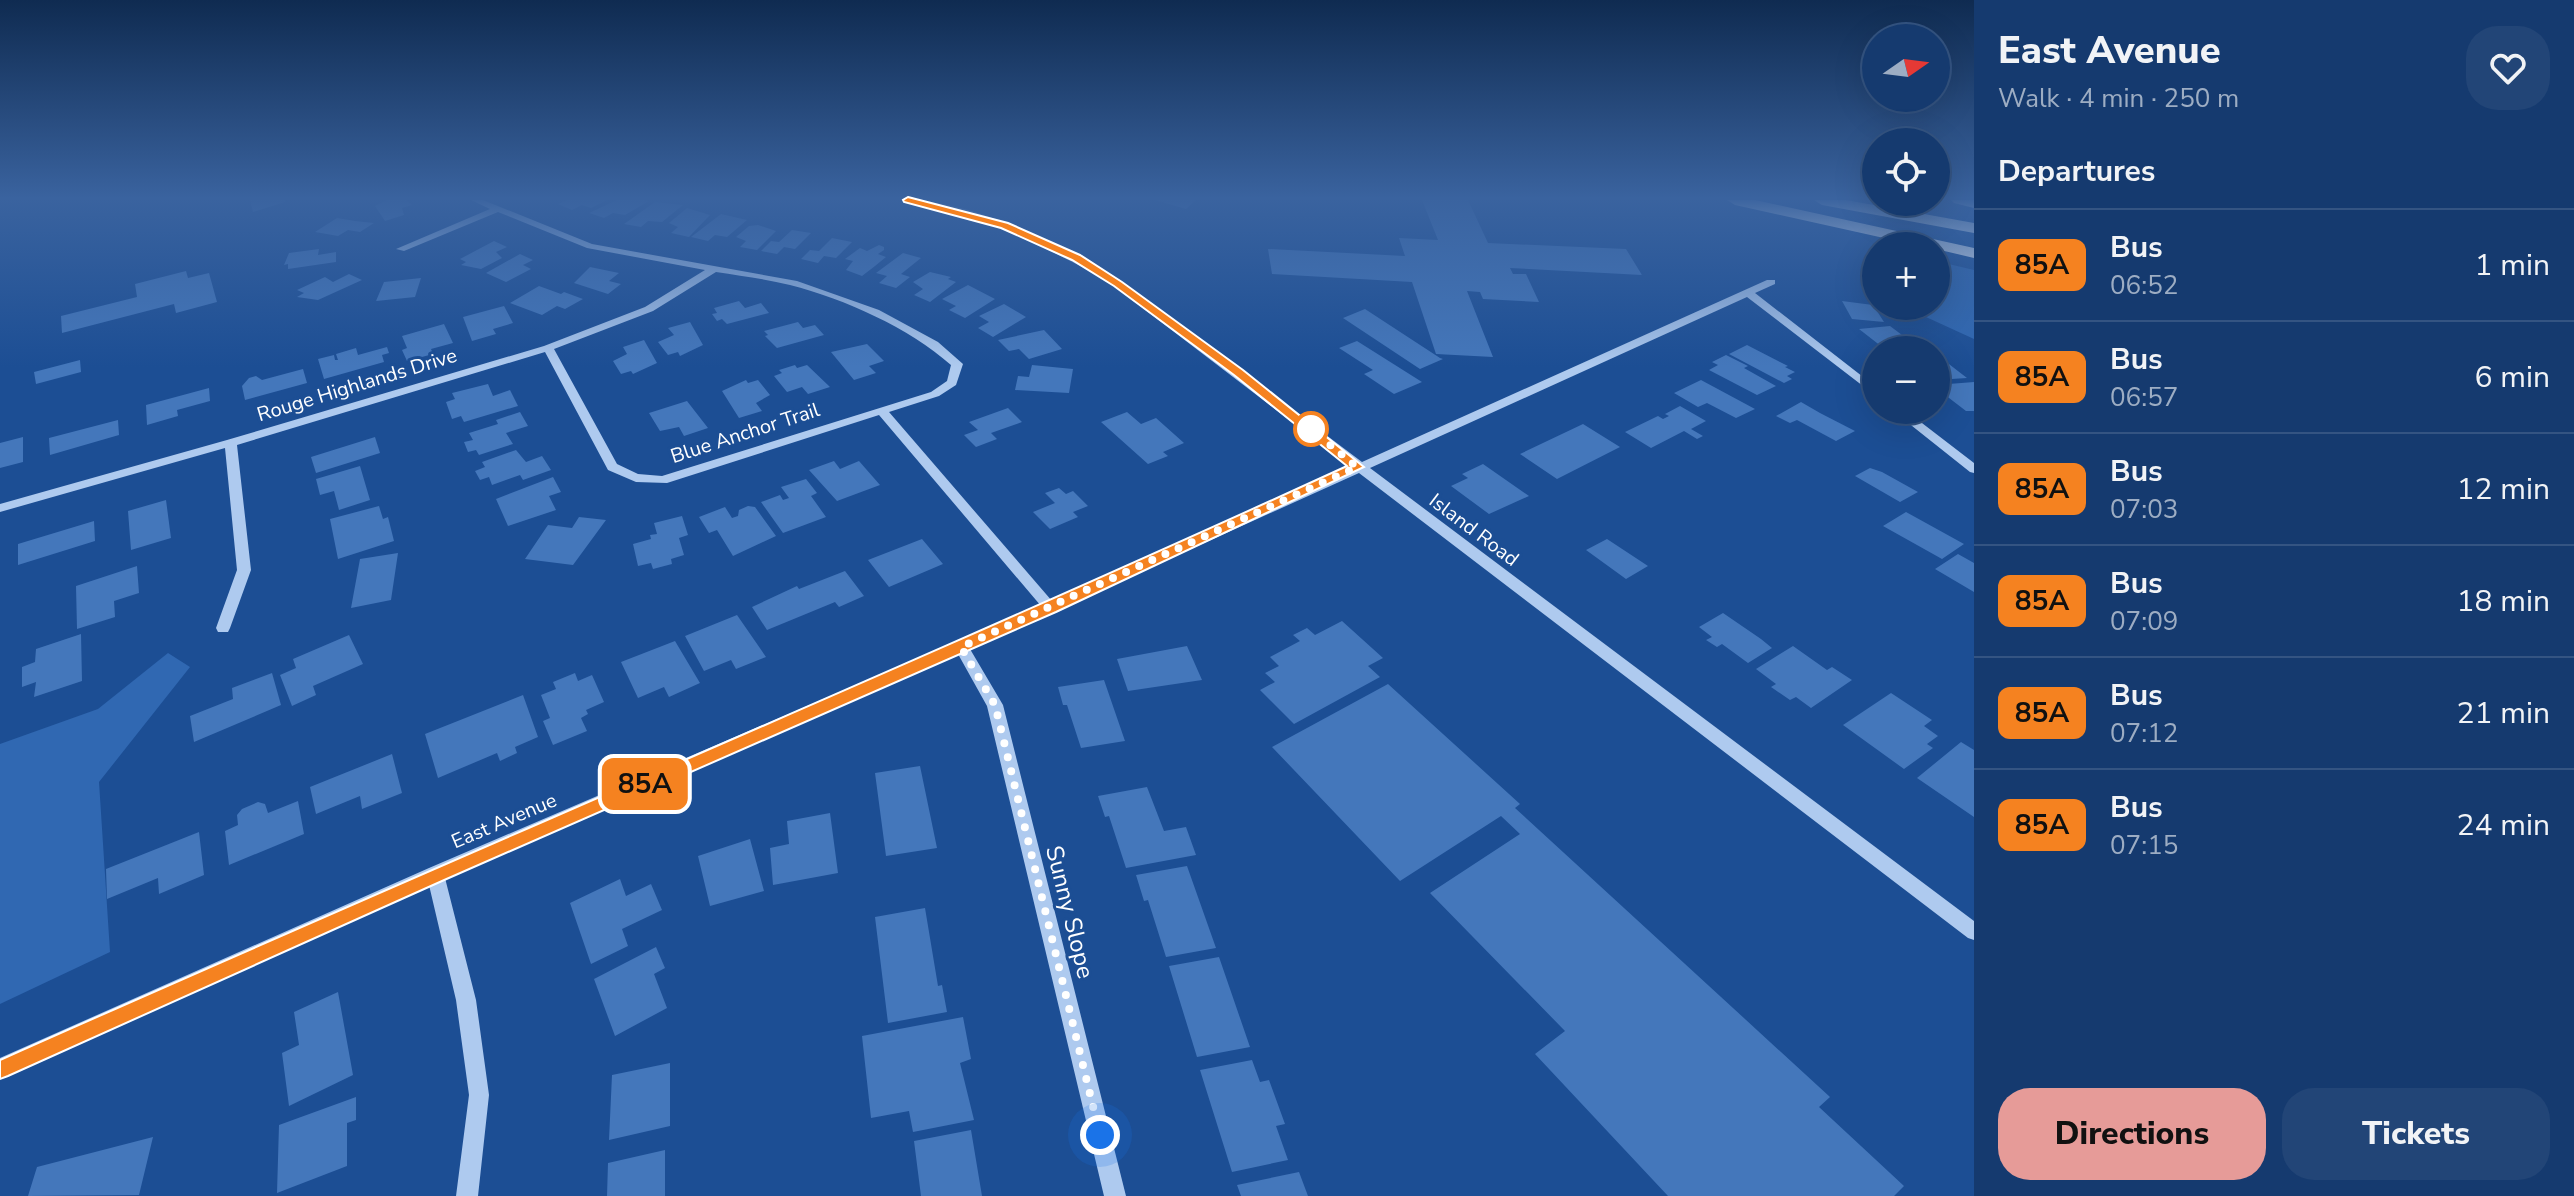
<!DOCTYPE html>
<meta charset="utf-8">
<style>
:root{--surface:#153a6f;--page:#224577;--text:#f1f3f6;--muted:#9dadc3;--line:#345482;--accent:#e69b98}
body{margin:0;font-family:"Nunito Sans",sans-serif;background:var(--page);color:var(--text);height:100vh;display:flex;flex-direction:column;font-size:30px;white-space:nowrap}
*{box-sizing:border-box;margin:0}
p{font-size:26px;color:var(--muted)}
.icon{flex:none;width:44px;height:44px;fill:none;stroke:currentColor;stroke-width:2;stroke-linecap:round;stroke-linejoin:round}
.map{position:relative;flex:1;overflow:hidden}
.details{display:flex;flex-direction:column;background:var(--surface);width:600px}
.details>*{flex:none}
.badge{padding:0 16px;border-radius:12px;font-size:28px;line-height:52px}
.needle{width:52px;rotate:76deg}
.tools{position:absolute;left:1862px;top:24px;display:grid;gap:16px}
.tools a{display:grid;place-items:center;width:88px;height:88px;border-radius:50%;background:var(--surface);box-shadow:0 8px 32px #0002,0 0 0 2px var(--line);font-size:40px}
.you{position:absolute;width:40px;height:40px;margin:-20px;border:6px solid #fff;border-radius:50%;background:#1a73e8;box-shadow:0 0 0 12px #1a73e833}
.map>.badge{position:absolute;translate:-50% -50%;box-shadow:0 0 0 4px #fff}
h2{padding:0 24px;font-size:30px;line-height:72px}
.round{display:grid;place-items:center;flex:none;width:84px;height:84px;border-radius:32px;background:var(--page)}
.summary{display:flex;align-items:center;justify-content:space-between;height:136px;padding:0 24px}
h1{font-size:38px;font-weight:800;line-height:60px}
.button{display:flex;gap:16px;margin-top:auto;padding:16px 24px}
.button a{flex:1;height:92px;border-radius:32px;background:var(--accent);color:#111;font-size:32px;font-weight:800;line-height:92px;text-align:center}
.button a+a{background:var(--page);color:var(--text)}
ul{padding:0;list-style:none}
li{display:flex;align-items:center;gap:24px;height:112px;padding:0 24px;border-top:2px solid var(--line)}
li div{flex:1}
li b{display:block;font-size:30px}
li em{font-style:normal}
li .badge{min-width:88px;font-weight:700;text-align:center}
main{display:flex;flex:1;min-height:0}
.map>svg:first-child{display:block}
.green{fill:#3068b2}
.building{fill:#47b}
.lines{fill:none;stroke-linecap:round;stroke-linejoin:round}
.minor{fill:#aecaef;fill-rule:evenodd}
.highway{fill:#fff;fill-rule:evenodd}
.line{fill:#f58220;stroke:#fff;stroke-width:2}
.walk{stroke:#fff;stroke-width:8;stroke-dasharray:0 14.4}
.stop-dot{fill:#fff;stroke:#f58220;stroke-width:4}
.labels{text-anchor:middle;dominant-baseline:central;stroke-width:6;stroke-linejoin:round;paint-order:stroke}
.street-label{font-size:20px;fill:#fff;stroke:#1c4e94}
.near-street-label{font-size:24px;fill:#fff;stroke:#1c4e94}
</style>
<main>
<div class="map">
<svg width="1974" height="1196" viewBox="0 0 1974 1196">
<rect width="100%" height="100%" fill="#1c4e94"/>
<path class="green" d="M1936 261 1974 270V339L1902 306H1936Z
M168 653 190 667 99 782 110 952 0 1004V744L98 709Z"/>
<path class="building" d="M250 200H285V202L253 212Z
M387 200H407L412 205 402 208 404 215 385 221 375 206Z
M568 200H607L591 208 582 205 572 210 558 204Z
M617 200H644L649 201 625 215 613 213 604 218 589 213Z
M1155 200H1196L1186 209Z
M1422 200H1468L1488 243 1626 249 1642 275 1510 268 1513 274H1526L1539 302 1483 299 1480 292 1467 291 1493 357 1436 354 1412 282 1272 274 1268 249 1405 256 1399 238 1438 240Z
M655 202 683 205 662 222 648 221 641 227 624 224Z
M687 208 710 215 689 237 671 233 678 227 669 223Z
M721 214 747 220 727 237 715 235 708 241 691 237Z
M337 218 355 221 374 223 360 232 348 230 338 236 315 232Z
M758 225 776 231 757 250 740 247 746 241 736 237 749 226Z
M792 230 811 233 795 249 784 247 777 254 761 251 771 241 779 242Z
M832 238 852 242 836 258 824 256 818 263 801 259 810 250 819 251Z
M494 241 507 247 496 252 502 258 481 269 461 265 466 262 460 259Z
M879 245 884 247V250L878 254 886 257 875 266 862 276 846 270 853 261 845 259 860 248 867 251Z
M319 249 318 255 336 252V262L288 269V264L284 265 289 253Z
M903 253 921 258 901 274 910 277 896 288 879 283 887 276 876 273Z
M520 254 533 260 523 265 531 269 506 282 486 273Z
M590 267 619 273 609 281 621 284 608 294 574 283Z
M186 271 188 278 209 273 217 302 176 313 174 304 62 333 61 316 137 297 135 284Z
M930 272 951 277 948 279 956 282 930 302 914 295 923 289 913 282Z
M349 274 362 280 318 300 297 297 304 293 297 290 325 277 333 282Z
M421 278 415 297 376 301 384 282Z
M968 285 995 299 965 318 949 310 956 306 942 299Z
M539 286 561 294 564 292 583 299 565 309 557 306 542 315 510 303Z
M739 301 745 308 761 303 769 313 727 324 722 319 717 321 712 314 717 313 714 308Z
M1842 301 1873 305 1884 322 1852 319Z
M1004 304 1026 317 993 337 978 328 989 322 979 316Z
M504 306 513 323 493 329 496 334 472 341 463 317Z
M1365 309 1440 358 1443 359 1420 369 1343 318Z
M690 322 703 345 680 356 678 352 668 355 658 342 674 335 668 328Z
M798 322 803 328 815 325 824 335 777 348 765 336 768 335 764 331Z
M444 324 453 343 431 349 433 354 407 361 402 350 407 348 402 336Z
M1890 326 1922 350H1886L1859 329Z
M1044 330 1062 349 1029 359 1019 349 1009 351 998 340Z
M644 340 657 363 633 374 631 371 621 374 613 361 627 354 623 347Z
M1357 341 1422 382 1394 394 1364 374 1373 370 1339 348Z
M867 344 884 361 869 366 876 373 854 380 831 352Z
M1747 345 1788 366 1785 367 1795 372 1787 376 1792 379 1784 383 1729 354Z
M387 347 389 353 382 355 384 362 324 379 318 359 334 355 335 360H338L336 354 356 348 358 355Z
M1726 355 1748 366 1744 368 1776 386 1757 395 1709 370 1718 365 1712 362Z
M80 360 81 372 36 384 34 372Z
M1945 361 1967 378 1936 380V362Z
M795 365 797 368 807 365 830 387 808 394 802 387 787 392 774 376 782 373 779 370Z
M1032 365 1073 369 1069 393 1015 390 1018 376 1029 377Z
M303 369 307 383 245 400 242 386 249 378 256 376 262 380Z
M746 380 748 383 758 380 770 395 756 403 762 411 739 418 722 391Z
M1701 380 1755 409 1736 418 1707 403 1698 407 1674 393Z
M1974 382V411H1966L1936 388V385Z
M488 384 493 396 510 390 518 406 464 422 461 416 452 419 446 402 455 399 452 393Z
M209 388 210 401 177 410 178 416 147 425 146 405Z
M687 401 708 428 684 436 679 427 660 431 649 413Z
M1801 402 1820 413 1855 431 1836 441 1797 420 1790 423 1776 416Z
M1680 406 1706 421 1691 429 1703 436 1697 439 1684 431 1651 448 1625 432 1658 416 1663 419 1669 416 1665 414Z
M1008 408 1022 422 991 433 997 439 976 447 964 435 978 430 969 422Z
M520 412 528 426 506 433 513 444 479 455 476 450 468 452 464 442 473 440 469 433 498 424 496 420Z
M1127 412 1141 424 1156 418 1184 443 1163 452 1168 456 1148 464 1101 422Z
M118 420 119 435 50 455 49 438Z
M1583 424 1620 447 1557 479 1520 454Z
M23 437V462L0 468V443Z
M375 437 380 453 316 473 311 457Z
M516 450 526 462 542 456 551 470 523 480 520 475 492 485 489 477 480 480 475 471 485 467 482 462Z
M834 461 840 469 859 461 880 485 837 501 809 470Z
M1483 464 1529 496 1489 514 1451 486 1468 478 1462 474Z
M360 466 370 500 339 510 334 491 320 495 316 479Z
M1870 468 1882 472 1918 492 1900 502 1855 476Z
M553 477 561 492 549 496 556 510 508 526 496 499Z
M806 479 817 493 811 496 826 517 783 533 761 502 780 495 783 500 789 498 781 487Z
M1059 488 1066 494 1073 491 1088 506 1073 512 1078 517 1050 529 1033 512 1055 503 1045 493Z
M166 500 171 538 131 550 128 511Z
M379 506 383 519 388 517 394 541 338 559 330 519Z
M748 506 755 507 776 536 733 556 717 530 709 533 699 517 725 507 732 518 738 516 739 510Z
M1906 512 1964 544 1942 559 1883 526Z
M682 516 688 535 679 538 684 555 671 559 672 564 653 569 651 563 638 566 633 544 651 539 650 535 657 534 654 523Z
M579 517 606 520 573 565 525 559 548 525 572 528Z
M94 521 95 541 18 565V544Z
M922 539 943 564 889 587 868 560Z
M1607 539 1648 566 1626 579 1586 550Z
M398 553 391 600 351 608 360 559Z
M1958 554 1974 563V592L1935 569Z
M137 566 139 593 114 601 115 617 77 629 76 586Z
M845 571 864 596 839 607 835 602 767 630 752 607 797 586 799 589Z
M1723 613 1761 639 1772 648 1748 663 1722 644 1717 647 1706 640 1712 637 1699 627Z
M737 615 766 657 736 669 731 660 704 671 685 636Z
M1342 621 1383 658 1368 666 1380 677 1294 724 1260 690 1275 682 1265 673 1279 666 1270 657 1300 641 1293 635 1307 628 1315 635Z
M81 634 82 681 34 697 36 682 22 687V667L35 662 36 649Z
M349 635 363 664 313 686 316 695 292 706 280 675 296 668 293 659Z
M675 641 700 683 669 697 664 687 638 698 621 662Z
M1187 646 1202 680 1128 691 1117 659Z
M1793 646 1827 670 1832 667 1852 680 1811 708 1796 697 1790 700 1771 687 1776 684 1756 669Z
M272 673 281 705 194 742 190 716 233 699 232 688Z
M575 673 578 681 592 675 604 702 586 710 588 714 581 718 587 731 553 745 543 721 550 718 541 695 556 689 553 682Z
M1104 680 1125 741 1081 748 1067 705H1063L1058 687Z
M1388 684 1520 804 1515 808 1830 1097 1819 1107 1904 1186 1894 1196H1668L1535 1054 1565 1031 1430 893 1520 834 1501 816 1400 881 1272 747Z
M1891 693 1932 720 1924 726 1938 736 1927 744 1933 748 1904 769 1843 725Z
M523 695 538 737 515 747 517 753 500 761 497 753 438 778 425 734Z
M1961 742 1974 750V817L1917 778Z
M392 754 402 793 362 809 360 796 316 814 310 787Z
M920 766 937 848 886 856 875 773Z
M1147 787 1164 831 1186 827 1196 855 1126 868 1109 816 1105 817 1098 796Z
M298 801 304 834 229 865 225 831 238 825 237 815 242 809 258 802 265 804 268 813Z
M830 813 838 873 773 885 770 848 789 844 787 821Z
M199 832 204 875 159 894 158 878 107 899 106 869Z
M750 839 764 891 710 906 698 856Z
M1187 866 1216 948 1166 957 1148 900 1144 901 1136 875Z
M620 879 626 896 651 884 662 910 622 929 628 946 591 964 570 903Z
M925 908 938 986 942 985 947 1012 888 1023 875 917Z
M656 947 665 968 654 974 667 1008 615 1036 594 979Z
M1219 957 1250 1047 1197 1057 1169 966Z
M338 992 353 1075 289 1106 282 1053 299 1045 294 1012Z
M963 1017 971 1059 960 1063 974 1120 913 1132 909 1111 871 1118 862 1036Z
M1252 1060 1260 1082 1269 1080 1285 1124 1276 1126 1288 1160 1232 1172 1200 1070Z
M670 1063V1126L609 1140 612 1075Z
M356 1097V1120L347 1123V1166L277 1193 279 1125Z
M971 1130 982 1196H921L914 1141Z
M153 1137 139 1195 28 1196 37 1167Z
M665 1150V1196H607L608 1163Z
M1299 1172 1308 1196H1241L1237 1185Z"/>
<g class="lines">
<path class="minor" d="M471 200H483L592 244 797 281 879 310 938 342 963 364 956 385 939 396 889 412 1052 601 1351 467 1114 286 1090 271 1039 245 987 223 935 208 905 202 904 200C975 200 1061 246 1122 282L1362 462 1767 280H1775V284L1755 293 1876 387V396L1747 297 1370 468 1974 921V940L1968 938 1359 473 970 649 1003 705 1126 1196H1104L987 706 958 654 445 878 476 1000 489 1095 478 1196H456L469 1095 456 1000 429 885 0 1078V1058L429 868 1041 606 879 415 667 483 636 482 608 470 545 352 237 445 251 570 230 628 228 632H218L216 628 237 570 225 448 0 512V504L227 440 544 346 645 307 705 270 587 248 498 212 404 251 396 249 490 209ZM716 272C741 276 766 279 790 285 845 299 909 328 951 365L947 381 931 392 662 476 638 474 617 464 554 349 653 311Z
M1892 410H1905L1974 463V473L1970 472Z"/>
<path class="highway" d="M1727 200H1755L1974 248V258L1936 249V246H1920L1735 205Z
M1814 200H1846L1974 223V233L1822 205Z
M1951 200H1974V208L1954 203Z"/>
</g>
<linearGradient id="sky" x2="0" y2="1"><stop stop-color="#0f2b51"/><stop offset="0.54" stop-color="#3a639f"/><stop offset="1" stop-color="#3a639f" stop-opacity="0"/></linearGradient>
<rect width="1974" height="367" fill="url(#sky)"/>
<path class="line" d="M908 197 1008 223 1080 255 1122 282 1243 370 1364 467 1056 612 442 881 8 1076 0 1079V1060C444 862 899 671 1347 466L1234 375 1114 286 1072 260 1001 228 904 202 903 200Z"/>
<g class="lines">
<path class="walk" d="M1100 1135 995 705 961 647 1357 467 1306 425 1311 429"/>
</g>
<circle class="stop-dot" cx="1311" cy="429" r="16"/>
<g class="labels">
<g class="street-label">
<text transform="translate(357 385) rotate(-17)">Rouge Highlands Drive</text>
<text transform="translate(745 433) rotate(-18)">Blue Anchor Trail</text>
<text transform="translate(1474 530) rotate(37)">Island Road</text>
<text transform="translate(504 821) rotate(-23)">East Avenue</text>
</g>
<g class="near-street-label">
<text transform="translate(1070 912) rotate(76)">Sunny Slope</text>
</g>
</g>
</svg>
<div class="tools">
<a><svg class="needle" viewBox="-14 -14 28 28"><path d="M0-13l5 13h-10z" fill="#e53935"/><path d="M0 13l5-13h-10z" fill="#9dadc3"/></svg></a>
<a><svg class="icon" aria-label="locate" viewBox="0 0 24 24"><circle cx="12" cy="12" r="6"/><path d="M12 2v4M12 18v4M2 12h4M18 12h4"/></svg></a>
<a>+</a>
<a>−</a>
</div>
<div class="you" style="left:1100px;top:1135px"></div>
<b class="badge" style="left:645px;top:784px;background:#f58220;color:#111">85A</b>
</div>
<section class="details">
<div class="summary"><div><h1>East Avenue</h1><p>Walk · 4 min · 250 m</p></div><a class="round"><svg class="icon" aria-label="heart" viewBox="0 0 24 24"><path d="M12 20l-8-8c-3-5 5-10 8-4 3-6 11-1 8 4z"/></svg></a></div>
<h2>Departures</h2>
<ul>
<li><span class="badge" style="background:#f58220;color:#111">85A</span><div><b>Bus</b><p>06:52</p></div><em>1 min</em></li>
<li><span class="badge" style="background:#f58220;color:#111">85A</span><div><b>Bus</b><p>06:57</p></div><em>6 min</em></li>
<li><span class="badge" style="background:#f58220;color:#111">85A</span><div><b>Bus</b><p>07:03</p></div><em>12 min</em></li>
<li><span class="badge" style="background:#f58220;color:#111">85A</span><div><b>Bus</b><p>07:09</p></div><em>18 min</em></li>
<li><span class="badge" style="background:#f58220;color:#111">85A</span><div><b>Bus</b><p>07:12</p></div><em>21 min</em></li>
<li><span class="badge" style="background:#f58220;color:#111">85A</span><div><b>Bus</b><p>07:15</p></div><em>24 min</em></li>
</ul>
<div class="button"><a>Directions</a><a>Tickets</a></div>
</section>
</main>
